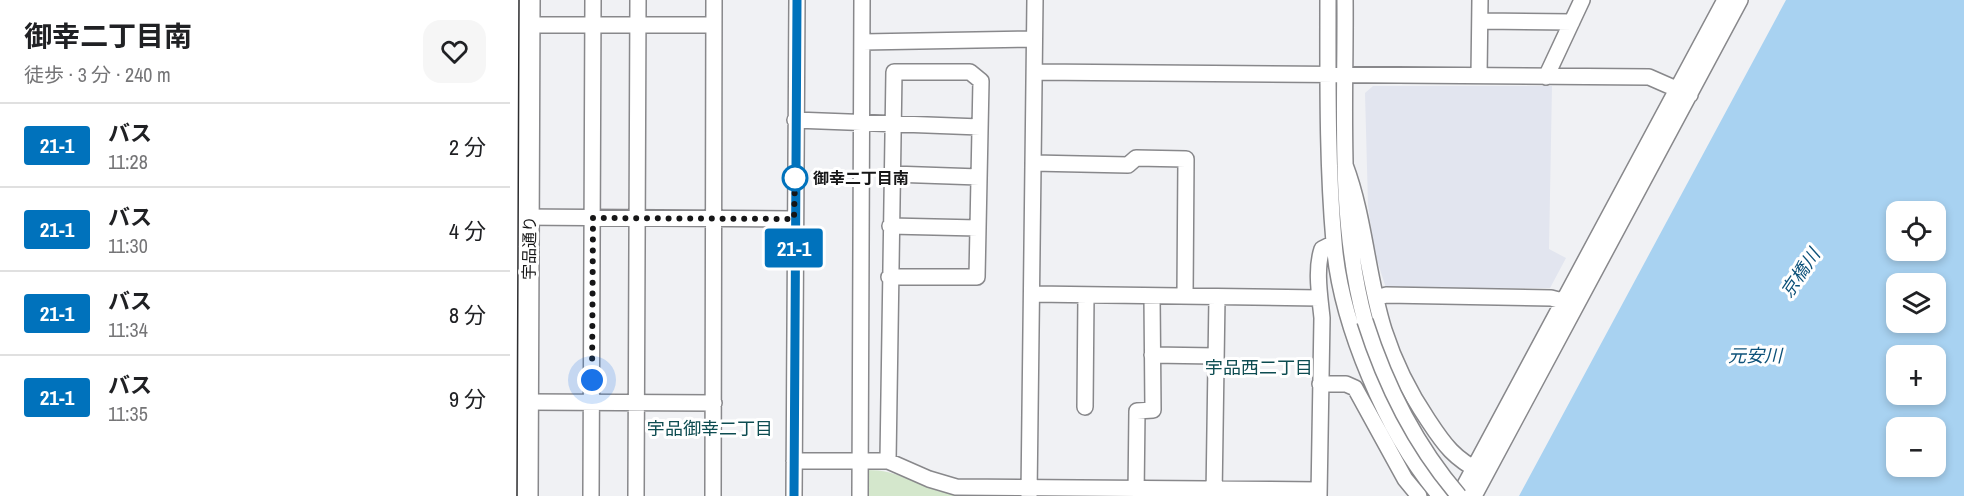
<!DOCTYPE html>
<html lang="ja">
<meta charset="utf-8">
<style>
:root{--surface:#fff;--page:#f6f6f6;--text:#202124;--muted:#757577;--line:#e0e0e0}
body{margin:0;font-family:"Archivo Narrow","Noto Sans JP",sans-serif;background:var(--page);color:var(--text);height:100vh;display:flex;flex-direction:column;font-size:22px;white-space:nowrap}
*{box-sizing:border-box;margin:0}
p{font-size:20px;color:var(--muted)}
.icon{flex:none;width:33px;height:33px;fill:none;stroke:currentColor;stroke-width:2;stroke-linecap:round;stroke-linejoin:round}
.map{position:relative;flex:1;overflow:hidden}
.panel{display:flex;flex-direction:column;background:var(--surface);width:510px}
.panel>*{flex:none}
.badge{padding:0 12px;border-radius:4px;font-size:21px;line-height:39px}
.buttons{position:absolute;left:1376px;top:201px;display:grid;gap:12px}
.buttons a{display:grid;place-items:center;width:60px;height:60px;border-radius:12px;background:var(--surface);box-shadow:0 3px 9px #0003;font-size:30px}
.you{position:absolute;width:30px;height:30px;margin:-15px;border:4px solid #fff;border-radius:50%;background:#1a73e8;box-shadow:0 0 0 9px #1a73e833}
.map>.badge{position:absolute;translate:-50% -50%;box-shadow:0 0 0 3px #fff}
.round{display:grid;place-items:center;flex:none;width:63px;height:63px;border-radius:18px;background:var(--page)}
.summary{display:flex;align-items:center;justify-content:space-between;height:102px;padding:0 24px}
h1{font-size:28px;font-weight:700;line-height:45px}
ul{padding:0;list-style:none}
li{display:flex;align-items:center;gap:18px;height:84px;padding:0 24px;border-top:2px solid var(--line)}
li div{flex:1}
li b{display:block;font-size:22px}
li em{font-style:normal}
li .badge{min-width:66px;font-weight:700;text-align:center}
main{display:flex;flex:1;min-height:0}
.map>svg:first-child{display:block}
.built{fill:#e2e5ef}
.green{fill:#d4e7cc}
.water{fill:#a8d2f1;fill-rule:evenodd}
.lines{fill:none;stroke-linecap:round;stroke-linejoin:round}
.minor-casing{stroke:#88888b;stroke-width:18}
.highway-casing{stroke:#88888b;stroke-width:24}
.minor{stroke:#fff;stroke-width:15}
.highway{stroke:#fff;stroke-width:21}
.tram{stroke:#2c2c2e;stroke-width:1.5}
.minor-bridge-casing{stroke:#88888b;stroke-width:18;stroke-linecap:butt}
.minor-bridge{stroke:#fff;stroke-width:15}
.line-casing{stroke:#fff;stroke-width:14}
.line{stroke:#0072bc;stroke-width:9}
.walk{stroke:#161617;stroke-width:6;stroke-dasharray:0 10.8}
.stop-dot{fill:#fff;stroke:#0072bc;stroke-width:3}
.labels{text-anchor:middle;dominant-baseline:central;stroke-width:6;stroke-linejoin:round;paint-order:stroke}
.stop-label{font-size:16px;font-weight:bold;fill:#161617;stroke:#fff;text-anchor:start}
.street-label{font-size:16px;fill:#161617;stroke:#fff}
.water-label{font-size:18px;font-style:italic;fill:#0c5179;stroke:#fff}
.neighbourhood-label{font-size:18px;fill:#0d4c51;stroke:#fff}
</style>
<main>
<section class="panel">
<div class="summary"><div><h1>御幸二丁目南</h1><p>徒歩 · 3 分 · 240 m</p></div><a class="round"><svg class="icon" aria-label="heart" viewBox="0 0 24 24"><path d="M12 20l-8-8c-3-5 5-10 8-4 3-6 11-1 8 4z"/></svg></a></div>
<ul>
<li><span class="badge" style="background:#0072bc;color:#fff">21-1</span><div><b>バス</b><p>11:28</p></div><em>2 分</em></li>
<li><span class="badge" style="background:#0072bc;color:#fff">21-1</span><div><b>バス</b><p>11:30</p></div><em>4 分</em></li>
<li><span class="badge" style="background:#0072bc;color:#fff">21-1</span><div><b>バス</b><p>11:34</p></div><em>8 分</em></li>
<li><span class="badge" style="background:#0072bc;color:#fff">21-1</span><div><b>バス</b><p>11:35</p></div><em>9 分</em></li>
</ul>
</section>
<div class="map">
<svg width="1454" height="496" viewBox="0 0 1454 496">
<rect width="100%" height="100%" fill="#f0f1f4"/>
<path class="built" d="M863 86H1042L1039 249 1056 258 1040 288H876L864 251 858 205 855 93Z"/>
<path class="green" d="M357 470C389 470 403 484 432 492 453 496 476 495 498 496H353Z"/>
<path class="water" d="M1276 0H1454V496H1009ZM1386 212H1425V250H1386ZM1386 284H1425V322H1386ZM1386 356H1425V394H1386ZM1386 428H1425V466H1386Z"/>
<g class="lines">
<g class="minor-casing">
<path id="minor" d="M818 0C818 80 817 162 824 242 830 323 877 434 930 496
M835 0C836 107 827 217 855 321
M970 21 1062 22
M20 25H204
M353 42 524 39
M525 72 1139 77 1180 95
M969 76 970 0
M1036 77 1072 0
M285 120 470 127
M523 163 618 165 626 158 676 159 675 296
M835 165C855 218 857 276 874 330 884 361 899 392 918 420 935 446 944 458 972 473
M382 174 469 177
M8 217 284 219
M380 226 468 228
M523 294 809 298
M867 298 876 295 1041 298 1060 303
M642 355 706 356
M810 384H836L845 388 895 479 909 496
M17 402 204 403
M575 407 576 295
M284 461H378L419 479 446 487 809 490
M378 461 384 72H460L471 81 467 277H379
M81 496 83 0
M126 496 128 0
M203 496 204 0
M284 496 287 0
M350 496 352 0
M519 496 525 0
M626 496 627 411 643 410 642 296
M704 496 707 297
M809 496 812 318C810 297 805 270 812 249L824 243
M949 496 1215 0
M964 496 1230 0"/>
</g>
<g class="highway-casing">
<path id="highway" d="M1 496 3 0
M17 496 19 0"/>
</g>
<use href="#minor" class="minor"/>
<use href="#highway" class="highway"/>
<path class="tram" d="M7 496 9 0"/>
<g class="minor-bridge-casing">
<path id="minor-bridge" d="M855 321C875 384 906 446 949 496"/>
</g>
<use href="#minor-bridge" class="minor-bridge"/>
</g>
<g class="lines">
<g class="line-casing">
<path id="line" d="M284 496 287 0"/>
</g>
<use href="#line" class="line"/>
<path class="walk" d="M82 380 83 218 284 219 285 178"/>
</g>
<circle class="stop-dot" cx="285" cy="178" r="12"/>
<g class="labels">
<g class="stop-label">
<text x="303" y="178">御幸二丁目南</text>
</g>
<g class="street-label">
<text transform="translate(19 248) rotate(-89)">宇品通り</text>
</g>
<g class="water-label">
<text transform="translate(1290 273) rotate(-56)">京橋川</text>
<text x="1245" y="355">元安川</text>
</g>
<g class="neighbourhood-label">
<text x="749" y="367">宇品西二丁目</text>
<text x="200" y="428">宇品御幸二丁目</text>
</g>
</g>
</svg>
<div class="buttons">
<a><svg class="icon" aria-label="locate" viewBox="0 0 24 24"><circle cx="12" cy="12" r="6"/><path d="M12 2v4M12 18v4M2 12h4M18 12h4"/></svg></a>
<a><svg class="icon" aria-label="layers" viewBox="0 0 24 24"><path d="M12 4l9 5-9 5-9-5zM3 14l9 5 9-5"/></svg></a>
<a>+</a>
<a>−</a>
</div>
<div class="you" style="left:82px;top:380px"></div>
<b class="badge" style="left:284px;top:248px;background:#0072bc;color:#fff">21-1</b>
</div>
</main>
